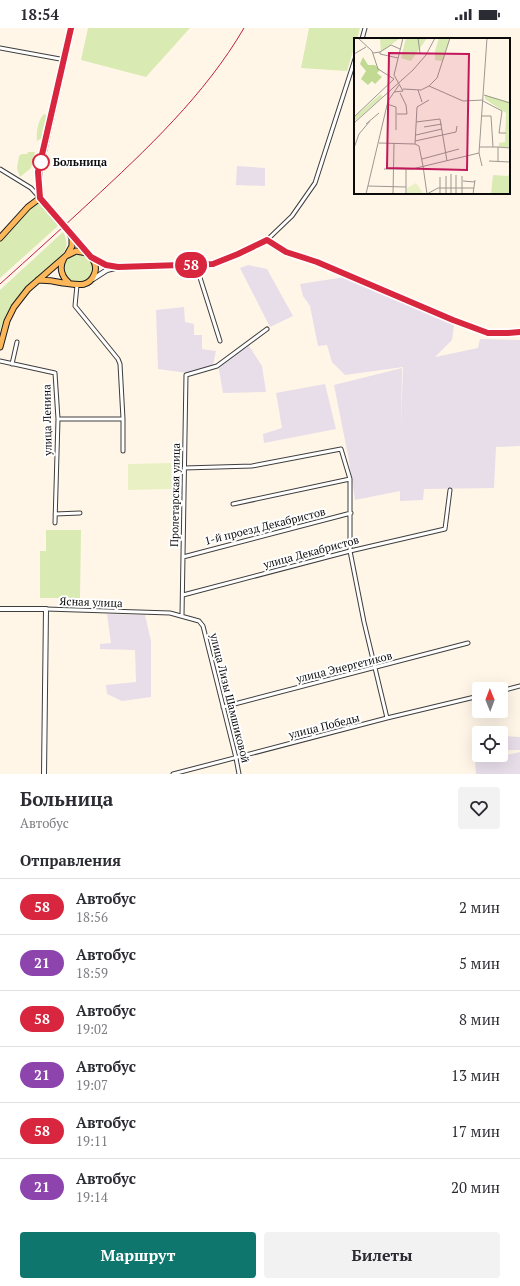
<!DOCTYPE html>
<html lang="ru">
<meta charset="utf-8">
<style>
:root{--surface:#fff;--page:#f2f2f3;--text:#2b2b33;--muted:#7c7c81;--line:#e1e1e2;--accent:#0f766e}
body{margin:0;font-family:"PT Serif",serif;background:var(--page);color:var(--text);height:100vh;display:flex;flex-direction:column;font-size:15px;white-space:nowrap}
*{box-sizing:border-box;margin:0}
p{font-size:13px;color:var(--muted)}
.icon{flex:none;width:22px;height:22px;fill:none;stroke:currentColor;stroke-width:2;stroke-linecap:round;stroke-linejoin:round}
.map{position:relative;height:746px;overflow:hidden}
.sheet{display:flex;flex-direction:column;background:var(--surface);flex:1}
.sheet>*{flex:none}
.badge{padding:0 8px;border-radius:13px;font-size:14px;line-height:26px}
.needle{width:26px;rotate:359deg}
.fabs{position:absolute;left:472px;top:654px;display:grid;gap:8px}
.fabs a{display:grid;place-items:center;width:36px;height:36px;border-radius:4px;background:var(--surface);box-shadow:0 4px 16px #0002;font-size:20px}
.map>.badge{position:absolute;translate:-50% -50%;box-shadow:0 0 0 2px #fff}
h2{padding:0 20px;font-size:15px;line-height:36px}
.round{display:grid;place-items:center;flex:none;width:42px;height:42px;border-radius:4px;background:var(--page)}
.overview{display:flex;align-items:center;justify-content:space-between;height:68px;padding:0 20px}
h1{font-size:19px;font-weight:700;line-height:30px}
.button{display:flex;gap:8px;margin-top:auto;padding:8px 20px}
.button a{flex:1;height:46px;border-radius:4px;background:var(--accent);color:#fff;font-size:16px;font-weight:700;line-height:46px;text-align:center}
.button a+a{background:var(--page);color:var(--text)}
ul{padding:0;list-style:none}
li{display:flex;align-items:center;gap:12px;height:56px;padding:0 20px;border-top:1px solid var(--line)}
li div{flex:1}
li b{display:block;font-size:15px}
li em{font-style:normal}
li .badge{min-width:44px;font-weight:700;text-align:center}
.status{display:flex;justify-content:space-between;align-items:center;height:28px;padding:0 20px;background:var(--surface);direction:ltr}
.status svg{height:11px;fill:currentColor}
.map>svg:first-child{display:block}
.industrial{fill:#e7deea}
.green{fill:#d9eab2}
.pitch{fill:#e9f1c4}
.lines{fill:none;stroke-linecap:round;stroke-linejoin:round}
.minor-casing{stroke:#3e3e3e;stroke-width:5}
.tertiary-casing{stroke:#3e3e3e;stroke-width:6}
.primary-casing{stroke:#1c1c1c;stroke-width:7}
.minor{stroke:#fff;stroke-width:3}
.tertiary{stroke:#fff;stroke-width:4}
.primary{stroke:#fdb75b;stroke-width:5}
.rail{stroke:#be2045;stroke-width:1}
.line-casing{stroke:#fff;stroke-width:9}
.line{stroke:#d7263d;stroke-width:6}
.stop-dot{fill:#fff;stroke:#d7263d;stroke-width:2}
.labels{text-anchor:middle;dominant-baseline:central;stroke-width:4;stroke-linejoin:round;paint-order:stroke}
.stop-label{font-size:11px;font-weight:bold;fill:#0b0b0b;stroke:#fff;text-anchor:start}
.street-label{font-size:11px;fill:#0b0b0b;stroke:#fff}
.inset-road{fill:none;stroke:#9d9890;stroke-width:1}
.view{fill:#c2185b;fill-opacity:0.15;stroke:#c2185b;stroke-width:2}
.inset-edge{fill:none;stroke:#0b0b0b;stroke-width:2}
</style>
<div class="status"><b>18:54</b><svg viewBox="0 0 49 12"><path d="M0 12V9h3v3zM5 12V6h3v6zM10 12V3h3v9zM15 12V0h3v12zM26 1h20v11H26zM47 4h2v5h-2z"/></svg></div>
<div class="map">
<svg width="520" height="746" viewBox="0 0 520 746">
<rect width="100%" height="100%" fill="#fff6e8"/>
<path class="industrial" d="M237 138 265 140V158L236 157Z
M248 237 267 241 293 288 270 299 240 240Z
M345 249 445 291 454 297 452 312 435 329 478 320 480 311 520 312V418L496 419 494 460 424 461 423 472 400 473V463L355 472 348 427 334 357 402 340 401 398 403 339 345 347 332 334 327 317 318 318 310 278 303 268 300 256Z
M184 279 185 294 194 296V307H202V321L216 323 213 337 187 345 158 341 156 282Z
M249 318 262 338 266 364 223 365 218 336Z
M325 356 336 401 264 415 263 406 282 400 276 365Z
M107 586 145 587 151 613V669L122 673 107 666 106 657 136 654 135 622 100 621V616L111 615Z
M501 708 520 709V722H501Z
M520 724V746H476L475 734Z"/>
<path class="green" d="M88 0H190L146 49 81 32Z
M309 0H360L357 11H355V16L347 43 301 40Z
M44 86 46 87 47 89 42 104V110L37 113C36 104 38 92 44 86Z
M28 124H35L31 140 20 149 17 140 19 128 22 126H27Z
M40 172 59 197 0 250V214L29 180Z
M63 204C66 209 68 216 65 222 62 229 52 236 46 241 26 259 8 277 0 303V262Z
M63 240a15 15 0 1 1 30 0a15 15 0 1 1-30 0Z
M46 502H81L80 570H40V523H46Z"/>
<path class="pitch" d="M171 435 172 461 128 462V436Z"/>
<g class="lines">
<g class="minor-casing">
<path id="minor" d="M362 11 365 0
M0 20 60 31
M0 141 31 160 39 169
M267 212 292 188 315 155 355 31
M196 237 220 313
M0 333 55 345 58 391 55 495
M12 336 17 314
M58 391H123L120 336 118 331 75 278 77 257
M123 391V423
M184 440 252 438 341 421 350 451V523L364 594 387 690
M233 476 350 451
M55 486 80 485
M183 529 351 485
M183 567 350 523 445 501 450 462
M46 581 170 585 199 593 203 598 236 730 239 746
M182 588 186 347 217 338 267 301
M501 663 520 658
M223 679 468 615
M173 746 387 690 479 668"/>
</g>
<g class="tertiary-casing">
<path id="tertiary" d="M92 229 106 237 119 239 213 236 238 226 267 212 286 224 317 234 453 292 488 305H508L520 304
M93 251 107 242 115 240
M0 581H46L44 746"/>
</g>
<g class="primary-casing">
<path id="primary" d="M0 210 28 179 40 170
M68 227 76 223 87 225
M64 230C59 239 61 248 69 255
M38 252C46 252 55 253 63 255 75 256 88 261 94 247 97 241 95 234 91 229L40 170 39 144 71 0
M0 319 7 293 14 279 28 261 67 227 72 218V210L70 206"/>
</g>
<use href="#minor" class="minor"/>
<use href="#tertiary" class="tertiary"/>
<use href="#primary" class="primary"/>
<path class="rail" d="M0 256C30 229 60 202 90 174 146 122 205 67 244 0"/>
</g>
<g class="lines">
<g class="line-casing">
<path id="line" d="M71 0 38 144 40 170 91 229 106 237 118 239 213 236 238 226 267 212 286 224 317 234 453 292 488 305H508L520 304"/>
</g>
<use href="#line" class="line"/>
</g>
<circle class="stop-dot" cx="41" cy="134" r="8"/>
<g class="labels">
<g class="stop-label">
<text x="53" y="134">Больница</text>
</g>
<g class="street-label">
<text transform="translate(47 392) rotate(-91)">улица Ленина</text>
<text transform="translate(175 467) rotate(-89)">Пролетарская улица</text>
<text transform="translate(265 498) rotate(-14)">1-й проезд Декабристов</text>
<text transform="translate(311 524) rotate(-15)">улица Декабристов</text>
<text transform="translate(91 574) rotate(2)">Ясная улица</text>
<text transform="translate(344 639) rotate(-14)">улица Энергетиков</text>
<text transform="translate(230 670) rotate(76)">улица Лизы Шамшиковой</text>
<text transform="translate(324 698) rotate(-14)">улица Победы</text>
</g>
</g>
<g transform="translate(354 10)">
<rect width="156" height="156" fill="#fff6e8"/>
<path d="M21 0H46L27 14 26 0ZM52 0H73L57 23 47 20ZM85 0H96L88 23 81 22V13ZM27 56 28 59 1 83 0 79ZM131 57 156 64V109H145V105L151 104 152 75 131 61ZM156 134V156H137L139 137 154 138Z" fill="#d9eab2"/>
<path d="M9 19 14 27H21L26 32 23 35 28 39 21 46 18 43 14 47 7 41 12 33 6 26Z" fill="#c0db91"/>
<path d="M62 145 70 156H53V150Z" fill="#e9f1c4"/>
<path class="inset-road" d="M4 0 18 13 24 31 40 41M64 0 66 15M26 14 37 7 46 11M19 15 26 14V16L44 20M0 16 12 9M75 48 83 40 96 0M49 51 67 52 75 48 109 63 129 62M64 52 68 64M40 54 49 53 40 37 49 0M130 57 156 65M129 63 148 73 145 95H152M33 66 42 69V92M43 76H53L52 67 46 55M128 78H137L139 109M0 79 40 41M62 84 86 81 93 123M0 85 59 32 72 17 81 0M12 86 25 75M70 89 88 86M62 97 88 91M61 103 102 94 103 88M25 105 61 106M61 106 65 108 69 128 73 156M61 106 63 69 75 62M126 109H144V124M144 109 156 110M0 110 5 96 16 83M125 115 128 128M68 121 105 111M135 123 156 124M30 131H58L125 115 133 0M52 131V156M97 136V156M92 138V156M108 138V156M109 143 121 144M14 148 52 149M12 156 34 63 45 47M39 156 40 105M73 156 84 150H120M86 156V139M102 156V137M119 156 121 142"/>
<path class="view" d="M35 15 115 16 113 132 33 130Z"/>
<rect width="156" height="156" class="inset-edge"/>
</g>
</svg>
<div class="fabs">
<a><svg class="needle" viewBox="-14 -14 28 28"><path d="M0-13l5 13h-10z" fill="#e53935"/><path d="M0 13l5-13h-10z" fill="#7c7c81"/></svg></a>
<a><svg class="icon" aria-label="locate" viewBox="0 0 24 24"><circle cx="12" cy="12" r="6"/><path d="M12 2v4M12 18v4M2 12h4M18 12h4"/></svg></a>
</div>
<b class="badge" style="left:191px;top:237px;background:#d7263d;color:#fff">58</b>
</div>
<section class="sheet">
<div class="overview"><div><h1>Больница</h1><p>Автобус</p></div><a class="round"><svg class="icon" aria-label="heart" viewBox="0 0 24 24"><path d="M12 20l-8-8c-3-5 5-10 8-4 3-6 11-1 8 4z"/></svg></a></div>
<h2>Отправления</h2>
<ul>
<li><span class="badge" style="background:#d7263d;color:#fff">58</span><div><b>Автобус</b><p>18:56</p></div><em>2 мин</em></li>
<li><span class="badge" style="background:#8e44ad;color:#fff">21</span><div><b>Автобус</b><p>18:59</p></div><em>5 мин</em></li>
<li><span class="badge" style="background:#d7263d;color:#fff">58</span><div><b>Автобус</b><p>19:02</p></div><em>8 мин</em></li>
<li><span class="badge" style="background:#8e44ad;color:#fff">21</span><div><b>Автобус</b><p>19:07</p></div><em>13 мин</em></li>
<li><span class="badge" style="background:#d7263d;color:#fff">58</span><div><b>Автобус</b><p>19:11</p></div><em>17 мин</em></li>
<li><span class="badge" style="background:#8e44ad;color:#fff">21</span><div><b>Автобус</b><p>19:14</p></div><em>20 мин</em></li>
</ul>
<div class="button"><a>Маршрут</a><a>Билеты</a></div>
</section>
